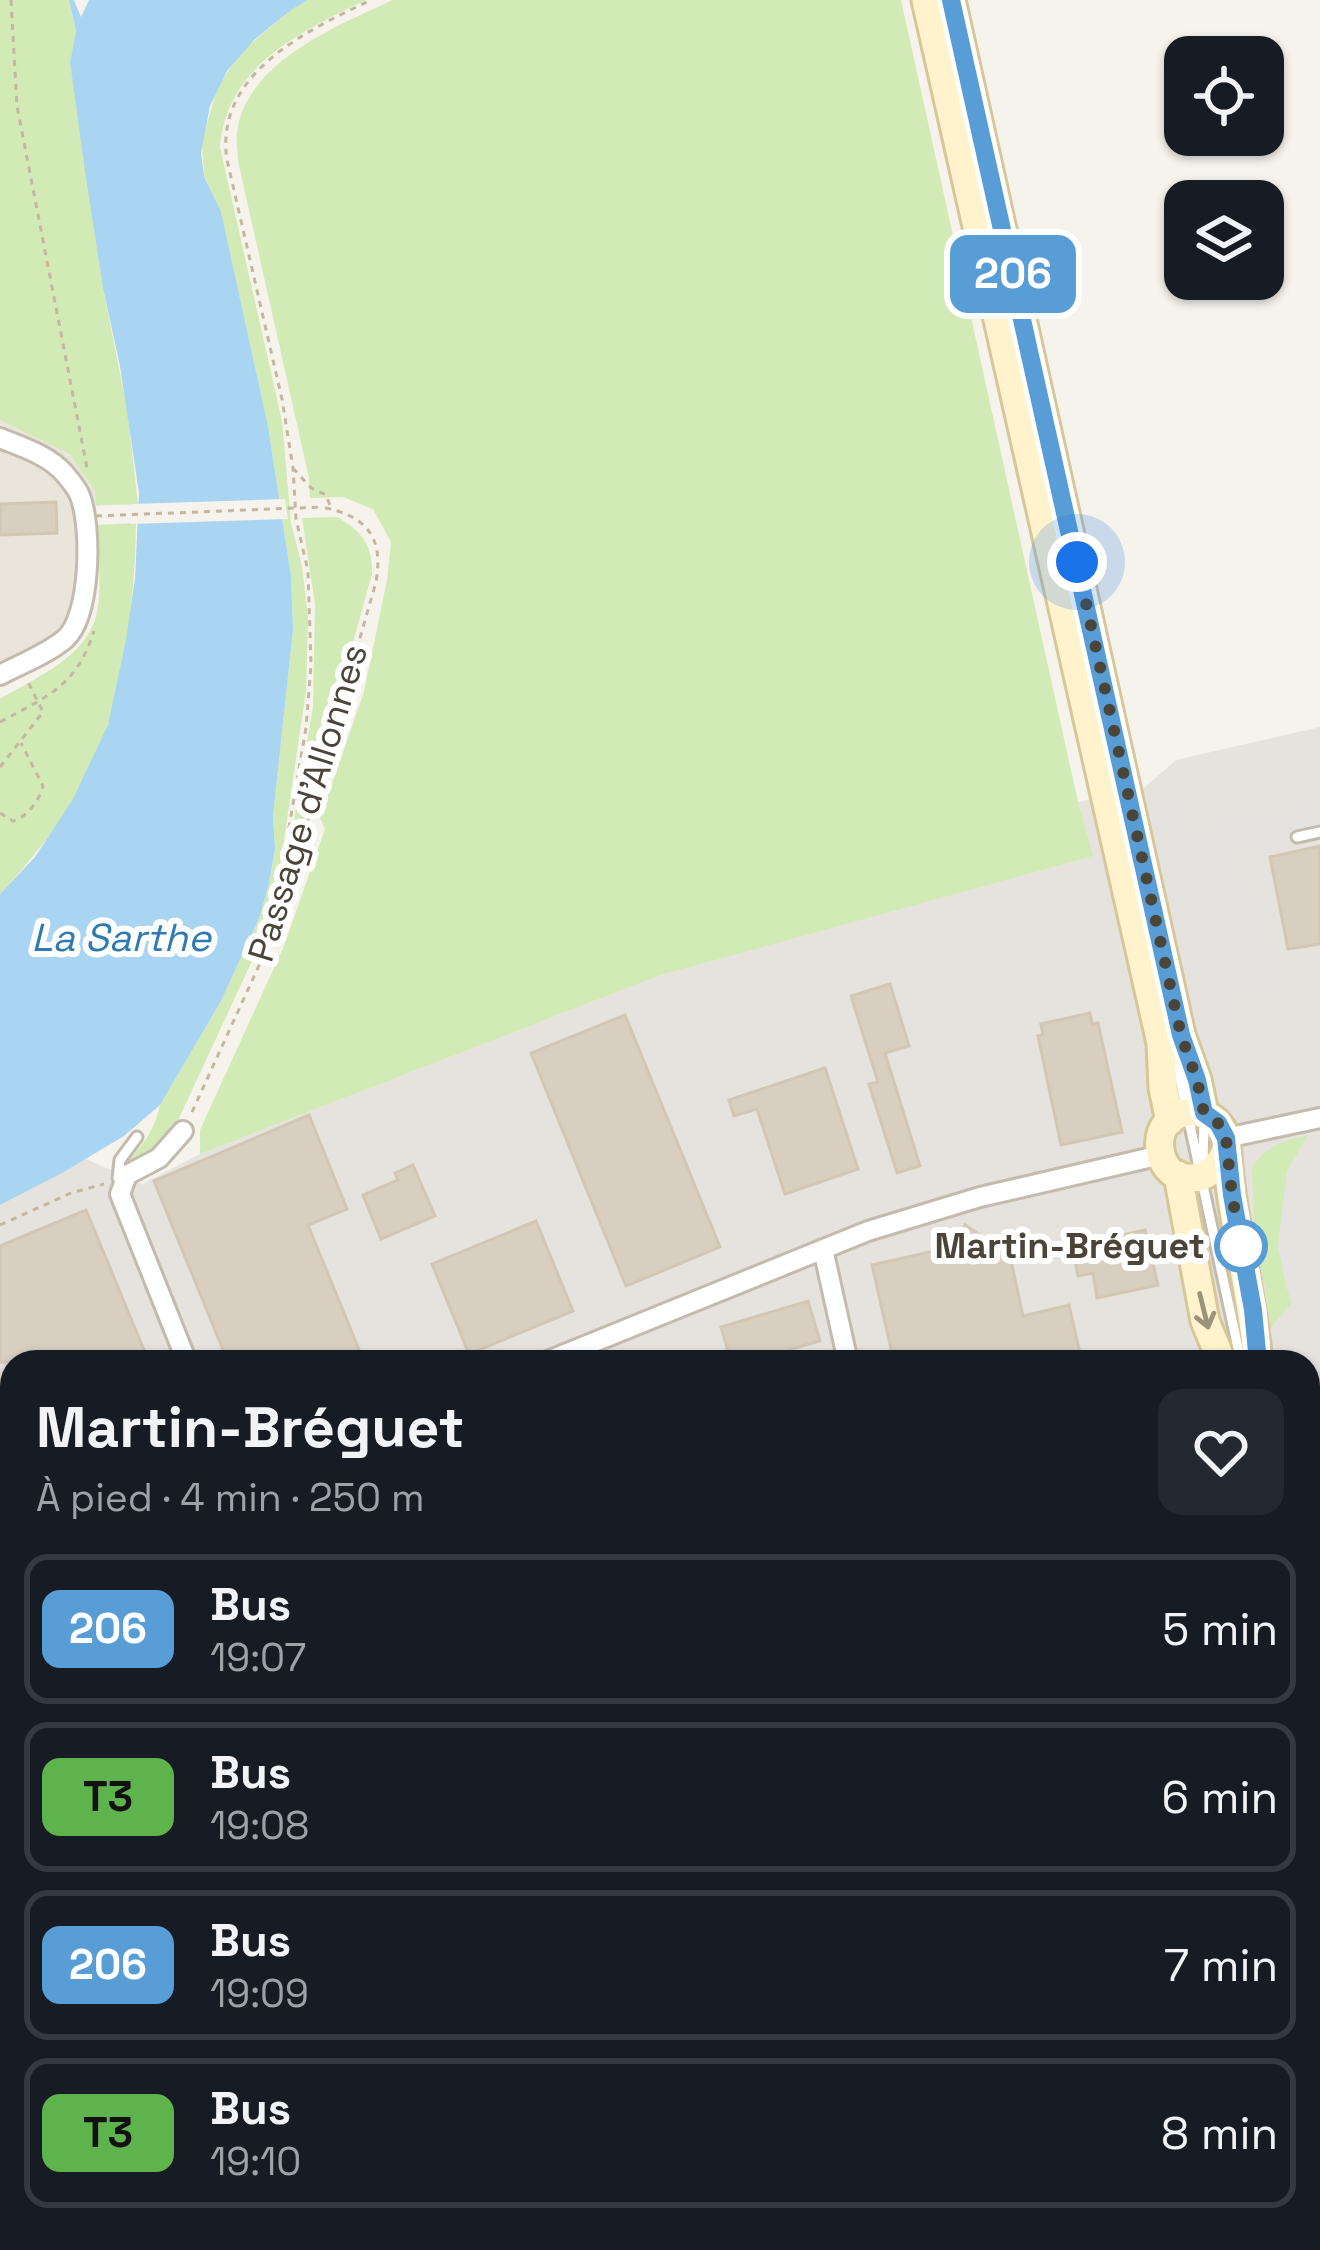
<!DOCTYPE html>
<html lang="fr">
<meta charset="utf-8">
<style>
:root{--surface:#171b24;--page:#242831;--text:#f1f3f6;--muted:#9ea1a6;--line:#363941}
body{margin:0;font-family:"Space Grotesk",sans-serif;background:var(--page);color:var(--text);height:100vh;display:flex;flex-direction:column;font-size:45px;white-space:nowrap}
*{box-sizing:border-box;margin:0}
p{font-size:39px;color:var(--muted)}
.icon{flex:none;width:66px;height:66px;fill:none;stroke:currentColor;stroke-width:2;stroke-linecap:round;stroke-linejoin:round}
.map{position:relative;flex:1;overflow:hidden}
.details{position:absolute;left:0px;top:1350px;width:1320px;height:900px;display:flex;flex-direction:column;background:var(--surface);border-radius:36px 36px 0 0;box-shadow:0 3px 9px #0004}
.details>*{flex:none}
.badge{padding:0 24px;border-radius:18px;font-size:42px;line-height:78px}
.tools{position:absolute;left:1164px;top:36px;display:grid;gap:24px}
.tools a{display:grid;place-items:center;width:120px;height:120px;border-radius:24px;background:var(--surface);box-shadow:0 3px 9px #0004;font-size:60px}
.you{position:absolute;width:60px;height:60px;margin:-30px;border:9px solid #fff;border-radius:50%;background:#1a73e8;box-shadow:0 0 0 18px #1a73e833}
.map>.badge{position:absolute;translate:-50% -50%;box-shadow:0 0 0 6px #fff}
.round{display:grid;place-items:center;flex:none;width:126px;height:126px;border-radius:24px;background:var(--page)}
.overview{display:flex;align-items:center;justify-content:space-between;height:204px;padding:0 36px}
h1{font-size:57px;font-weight:800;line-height:90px}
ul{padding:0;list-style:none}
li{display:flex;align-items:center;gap:36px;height:150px;margin:0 24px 18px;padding:0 12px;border:6px solid var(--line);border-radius:24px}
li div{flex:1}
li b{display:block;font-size:45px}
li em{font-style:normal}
li .badge{min-width:132px;font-weight:700;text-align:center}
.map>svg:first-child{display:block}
.residential{fill:#eae5da}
.industrial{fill:#e6e2dd;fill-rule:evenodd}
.green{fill:#d2eab5}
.parking{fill:#e5e3e0}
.water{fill:#a9d4f2}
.pier{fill:#f6f3ec}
.building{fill:#d8cfc1;stroke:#d3c7b4;stroke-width:3}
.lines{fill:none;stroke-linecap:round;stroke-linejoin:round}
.lane-casing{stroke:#c2bbae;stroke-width:15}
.street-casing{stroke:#c2bbae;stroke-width:24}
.secondary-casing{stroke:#d6c79b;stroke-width:33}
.primary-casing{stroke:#e6c16a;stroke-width:36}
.path{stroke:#c4b79f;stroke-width:3;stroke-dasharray:6 6;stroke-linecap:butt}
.lane{stroke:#fff;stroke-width:9}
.street{stroke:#fff;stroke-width:18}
.secondary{stroke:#fff3cd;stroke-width:27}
.primary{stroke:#ffe39c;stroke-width:30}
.path-bridge{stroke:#c4b79f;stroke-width:3;stroke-dasharray:6 6;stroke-linecap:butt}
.oneway{stroke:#9c937c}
.line-casing{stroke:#fff;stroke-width:27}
.line{stroke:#589dd6;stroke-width:18}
.walk{stroke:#4b4439;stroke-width:12;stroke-dasharray:0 21.6}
.stop-dot{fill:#fff;stroke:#589dd6;stroke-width:6}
.labels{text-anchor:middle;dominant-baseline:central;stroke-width:12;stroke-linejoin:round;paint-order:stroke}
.street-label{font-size:36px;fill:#4b4439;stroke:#fff}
.stop-label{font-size:36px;font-weight:bold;fill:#4b4439;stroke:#fff;text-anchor:end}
.water-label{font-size:39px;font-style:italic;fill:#2e7ab2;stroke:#fff}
</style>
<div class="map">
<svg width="1320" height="2250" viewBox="0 0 1320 2250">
<rect width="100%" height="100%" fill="#f6f3ec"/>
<path class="residential" d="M0 0H69L70 62 103 288 138 504 96 506V516L84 520 77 623 0 675Z"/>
<path class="industrial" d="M1320 727V2250H0V1205L86 1159 142 1184 200 1154 661 975 1092 856 1078 802 1144 788 1176 760ZM12 1362H1308V2238H12Z"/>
<path class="green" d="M0 0H69L76 31 70 62 103 288 127 408 138 504 96 505 95 491 70 454 0 420Z
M308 0H366C300 32 227 65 220 147L282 421 291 523 302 566 308 617 306 691 284 840 290 860 264 935 175 1127 159 1146 127 1162C144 1144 155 1129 160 1105L221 1001 260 916 269 883 275 849 273 816 293 630 291 576 268 426 221 213 204 175 202 142 217 88 241 52 291 10Z
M393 0H901L1078 802 1093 856 661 975 200 1154V1130L284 946 325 829 320 818 364 692 387 580 391 542 373 509 343 497 310 498 309 478 238 161C238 152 236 142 237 132 246 62 337 26 393 0Z
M337 517C361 531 373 544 372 574L299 838 294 831V821L313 707 315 604 302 518Z
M136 523C135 588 128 662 108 724 88 788 45 846 0 894V699C35 678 88 657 97 612 102 590 98 548 97 525Z
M1308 1135 1287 1171 1278 1247 1291 1304 1270 1328 1265 1286 1255 1247 1252 1167C1269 1145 1281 1141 1308 1135Z
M1308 1715 1320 1741V2099L1308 2113Z"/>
<path class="parking" d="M1179 792 1187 827 1310 799 1318 837 1234 856 1244 901 1261 898 1282 993 1228 1005 1235 1043 1205 1049 1149 799Z
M1285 1186 1301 1188 1296 1244 1306 1298 1287 1290 1278 1247Z
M0 2179H12V2238H63L64 2250H0Z
M296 2238H510L511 2250H302Z"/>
<path class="water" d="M69 0H74L81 17 89 0H308L291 10 254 40 227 71 210 106 201 153 204 176 221 212 268 426 291 576 293 630 273 816 275 849 269 883 260 916 221 1001 160 1105 124 1136 62 1173 0 1205V894L35 857 73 799 108 725 126 640 135 579 139 493 120 366 103 288 85 171 70 62 76 31Z"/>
<path class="pier" d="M285 499 288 519 130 524 132 504Z"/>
<path class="building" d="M56 502 57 533 0 535V504Z
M1320 846V944L1288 949 1270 857Z
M890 984 909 1046 885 1053 920 1166 897 1173 869 1084 878 1082 851 996Z
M1090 1013 1092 1024 1098 1023 1122 1132 1061 1145 1038 1036 1043 1035 1041 1024Z
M625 1015 720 1247 626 1286 531 1053Z
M825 1068 858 1169 785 1194 757 1109 734 1116 729 1100Z
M309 1115 347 1209 308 1225 364 1362H228L154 1181Z
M413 1165 435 1216 381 1239 363 1195 398 1180 395 1173Z
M86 1210 149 1362H0V1246Z
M536 1221 573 1311 469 1354 432 1264Z
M965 1225 989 1241 1006 1238 1023 1316 1069 1305 1082 1362H894L872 1265 952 1247Z
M1145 1230 1158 1285 1097 1298 1093 1273 1078 1276 1072 1246Z
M808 1301 820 1341 788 1350 791 1362H731L721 1327Z"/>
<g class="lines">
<g class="lane-casing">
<path id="lane" d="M1297 837 1320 832
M1174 1051 1241 1362
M1203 1160 1204 1123
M122 1183 118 1178 120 1160 137 1137
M1308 1680 1320 1738
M1275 2250 1278 2238"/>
</g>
<g class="street-casing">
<path id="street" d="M0 438C22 447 48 455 64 473 70 480 77 488 80 496 92 527 91 616 65 639 47 654 21 664 0 675
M183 1131 159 1158 127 1175 120 1194 187 1362
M1226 1138 1320 1118
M823 1249 848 1362
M545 1362 868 1231 980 1197 1161 1155
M0 1586 12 1581"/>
</g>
<g class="secondary-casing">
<path id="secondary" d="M926 0 1161 1043 1163 1088 1170 1121
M951 0 1181 1035 1197 1080 1204 1113
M1226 1150C1214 1186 1166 1189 1160 1150 1154 1108 1211 1096 1226 1138 1229 1213 1251 1287 1258 1362
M1178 1175 1205 1321 1222 1362
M1308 1607 1320 1663
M1308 1810 1320 1874
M286 2238 287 2250"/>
</g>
<g class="primary-casing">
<path id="primary" d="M1308 2113 1320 2099
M1308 2146 1320 2140
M255 2250 260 2238
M939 2250 971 2238
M1054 2250 1093 2238
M1116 2250 1148 2238"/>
</g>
<path class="path" d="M11 0 17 106 88 473
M293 468 311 488 326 495 331 508
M0 722C48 696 76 687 94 631
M304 756 320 768
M0 767 43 712 28 682
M0 813 13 821C27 817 39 801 43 786L21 743
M300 848 290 839 289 827 306 728 311 665 308 571 296 519 293 468 282 399 227 160C214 74 306 31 371 0
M192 1112 278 924 376 582C384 536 366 516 322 507
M0 1225 71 1193 104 1184
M1308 1552 1318 1585"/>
<use href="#lane" class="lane"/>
<use href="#street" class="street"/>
<use href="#secondary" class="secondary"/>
<use href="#primary" class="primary"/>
<path class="path-bridge" d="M96 516 322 507"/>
</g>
<defs><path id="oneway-shaft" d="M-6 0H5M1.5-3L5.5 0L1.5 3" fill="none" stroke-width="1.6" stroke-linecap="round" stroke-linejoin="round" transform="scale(3)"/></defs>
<use class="oneway" href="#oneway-shaft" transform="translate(1204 1311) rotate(76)"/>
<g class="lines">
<g class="line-casing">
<path id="line" d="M951 0 1181 1035 1197 1080 1204 1113 1218 1123 1226 1138 1232 1195 1253 1310 1258 1362"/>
</g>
<use href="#line" class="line"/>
<path class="walk" d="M1077 562 1181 1035 1197 1080 1204 1113 1218 1123 1226 1138 1232 1195 1241 1246"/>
</g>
<circle class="stop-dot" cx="1241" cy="1246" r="24"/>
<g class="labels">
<g class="street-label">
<text transform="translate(308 803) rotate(-73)">Passage d'Allonnes</text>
</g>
<g class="stop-label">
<text x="1205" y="1246">Martin-Bréguet</text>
</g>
<g class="water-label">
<text x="121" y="937">La Sarthe</text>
</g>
</g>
</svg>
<div class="tools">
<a><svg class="icon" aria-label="locate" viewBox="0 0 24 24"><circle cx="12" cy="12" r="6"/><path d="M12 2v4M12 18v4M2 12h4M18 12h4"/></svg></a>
<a><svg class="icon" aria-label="layers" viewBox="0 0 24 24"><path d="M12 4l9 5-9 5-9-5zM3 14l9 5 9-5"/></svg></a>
</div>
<div class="you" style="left:1077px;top:562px"></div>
<b class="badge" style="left:1013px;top:274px;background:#589dd6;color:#fff">206</b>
<section class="details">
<div class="overview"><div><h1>Martin-Bréguet</h1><p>À pied · 4 min · 250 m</p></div><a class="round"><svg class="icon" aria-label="heart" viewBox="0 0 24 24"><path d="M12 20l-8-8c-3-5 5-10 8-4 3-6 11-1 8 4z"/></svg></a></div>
<ul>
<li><span class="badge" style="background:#589dd6;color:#fff">206</span><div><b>Bus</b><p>19:07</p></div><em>5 min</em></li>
<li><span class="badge" style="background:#5fb34c;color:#111">T3</span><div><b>Bus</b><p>19:08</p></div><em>6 min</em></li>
<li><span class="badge" style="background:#589dd6;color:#fff">206</span><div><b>Bus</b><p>19:09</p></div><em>7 min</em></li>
<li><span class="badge" style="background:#5fb34c;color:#111">T3</span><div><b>Bus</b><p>19:10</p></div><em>8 min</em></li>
</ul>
</section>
</div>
